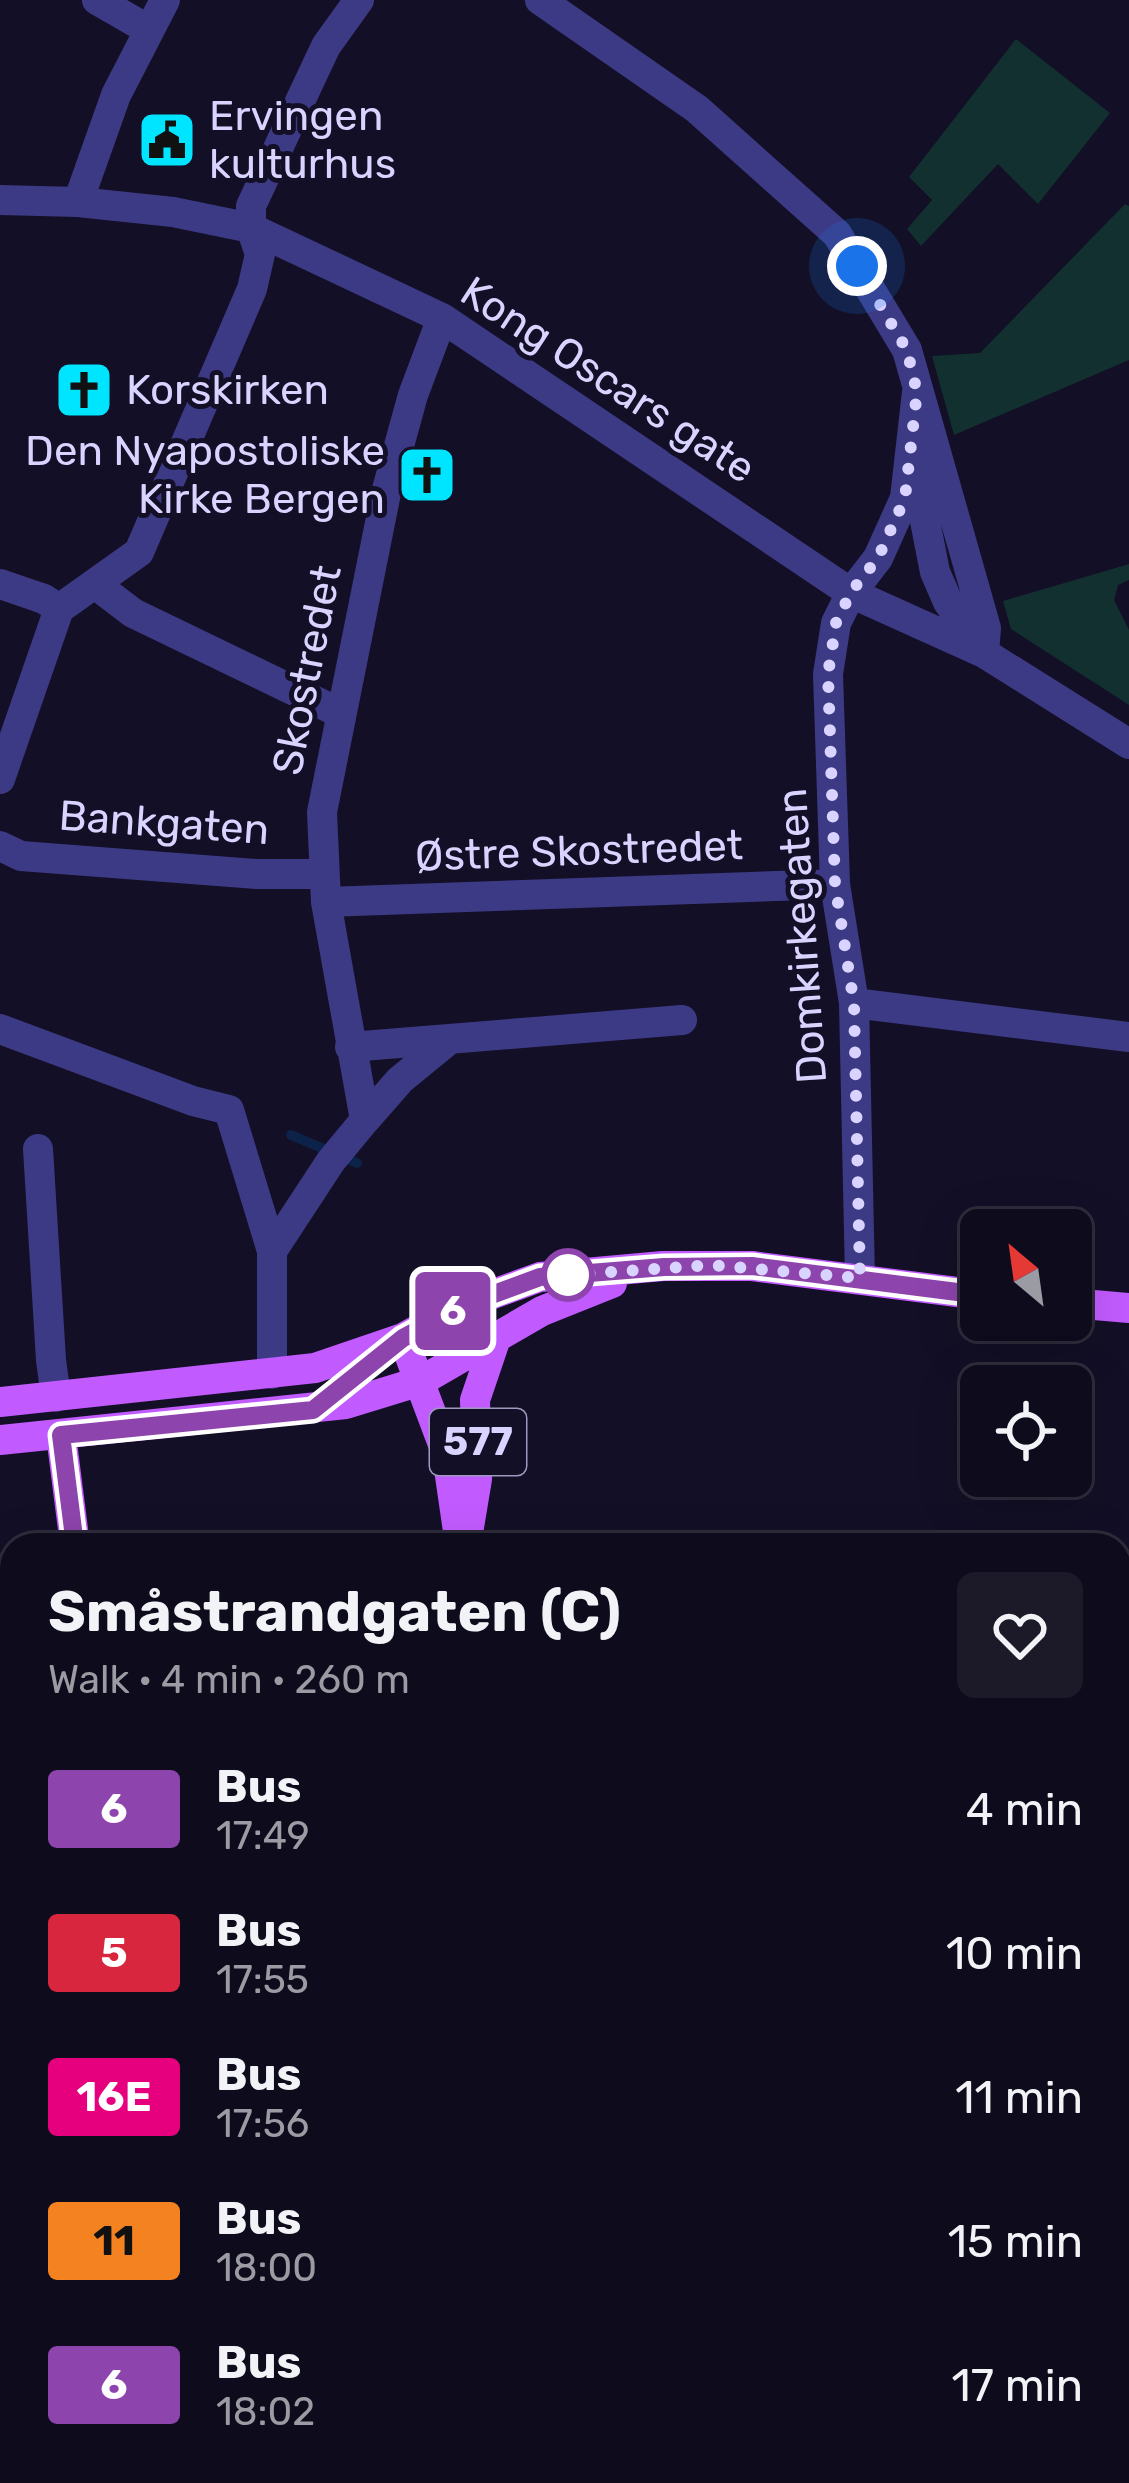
<!DOCTYPE html>
<meta charset="utf-8">
<style>
:root{--surface:#0e0b1c;--page:#1c1929;--text:#f1f3f6;--muted:#9b9ba3;--line:#2e2b3b}
body{margin:0;font-family:Rubik,sans-serif;background:var(--page);color:var(--text);height:100vh;display:flex;flex-direction:column;font-size:45px;white-space:nowrap}
*{box-sizing:border-box;margin:0}
p{font-size:39px;color:var(--muted)}
.icon{flex:none;width:66px;height:66px;fill:none;stroke:currentColor;stroke-width:2;stroke-linecap:round;stroke-linejoin:round}
.map{position:relative;flex:1;overflow:hidden}
.drawer{position:absolute;left:0px;top:1533px;width:1131px;height:951px;display:flex;flex-direction:column;background:var(--surface);border-radius:36px 36px 0 0;box-shadow:0 12px 48px #0002,0 0 0 3px var(--line)}
.drawer>*{flex:none}
.badge{padding:0 24px;border-radius:9px;font-size:42px;line-height:78px}
.needle{width:78px;rotate:331deg}
.buttons{position:absolute;left:960px;top:1209px;display:grid;gap:24px}
.buttons a{display:grid;place-items:center;width:132px;height:132px;border-radius:18px;background:var(--surface);box-shadow:0 12px 48px #0002,0 0 0 3px var(--line);font-size:60px}
.you{position:absolute;width:60px;height:60px;margin:-30px;border:9px solid #fff;border-radius:50%;background:#1a73e8;box-shadow:0 0 0 18px #1a73e833}
.map>.badge{position:absolute;translate:-50% -50%;box-shadow:0 0 0 6px #fff}
.round{display:grid;place-items:center;flex:none;width:126px;height:126px;border-radius:18px;background:var(--page)}
.overview{display:flex;align-items:center;justify-content:space-between;height:204px;padding:0 48px}
h1{font-size:57px;font-weight:700;line-height:90px}
ul{padding:0;list-style:none}
li{display:flex;align-items:center;gap:36px;height:144px;padding:0 48px}
li div{flex:1}
li b{display:block;font-size:45px}
li em{font-style:normal}
li .badge{min-width:132px;font-weight:700;text-align:center}
.map>svg:first-child{display:block}
.green{fill:#12302f}
.water{fill:#0c2248}
.lines{fill:none;stroke-linecap:round;stroke-linejoin:round}
.stream{stroke:#0c2248;stroke-width:10}
.minor{stroke:#3d3a85;stroke-width:30}
.major{stroke:#c25bff;stroke-width:30}
.highway{stroke:#ff4fa3;stroke-width:36}
.tram{stroke:#00e5ff;stroke-width:3}
.line-casing{stroke:#fff;stroke-width:27}
.line{stroke:#8e44ad;stroke-width:18}
.walk{stroke:#d9d4ff;stroke-width:12;stroke-dasharray:0 21.6}
.stop-dot{fill:#fff;stroke:#8e44ad;stroke-width:6}
.labels{text-anchor:middle;dominant-baseline:central;stroke-width:10;stroke-linejoin:round;paint-order:stroke}
.shield{fill:#130f26;stroke:#9e99be;stroke-width:3}
.shield-label{font-size:39px;font-weight:bold;fill:#d9d4ff}
.poi-label{font-size:42px;fill:#d9d4ff;stroke:#130f26;text-anchor:start}
.street-label{font-size:42px;fill:#d9d4ff;stroke:#130f26}
</style>
<div class="map">
<svg width="1129" height="2483" viewBox="0 0 1129 2483">
<rect width="100%" height="100%" fill="#130f26"/>
<path class="green" d="M1016 39 1110 113 1038 204 998 164 921 246 907 229 932 200 909 177Z
M1125 204 1129 206V360L954 435 932 356 980 353Z
M1129 564V580L1118 585 1114 600 1129 630V705L1011 629 1003 601Z
M1129 2096V2483H539V2472H1119V2097Z
M193 2472H460L461 2483H193Z"/>
<path class="water" d="M1129 2228V2483H959L958 2472H1119V2236Z"/>
<g class="lines">
<path class="stream" d="M291 1135 357 1163"/>
<path class="minor" d="M97 0 149 30
M540 0 697 109 837 234 907 350 986 628 984 653
M0 200 78 202 173 212 251 228 442 318 851 593 984 653 1129 744
M78 202 116 95 165 0
M916 475 935 572 948 602 983 651
M0 584 44 599 59 609
M95 584 133 613 340 713
M0 779 59 609 139 552 252 289 260 254 251 228V206L326 46 359 0
M0 846 21 856 257 874H323
M326 902 835 884
M854 1003 1129 1037
M0 1029 193 1101 229 1110 272 1251
M350 1047 682 1020
M365 1120 326 902 322 812 386 493 413 395 442 318
M38 1149 51 1360 56 1397
M860 1278 854 1003 835 884 828 674 836 623 851 593 878 558 905 498 917 392
M272 1374V1251L331 1161 365 1120 400 1080 444 1044
M0 1897H12
M0 2163 12 2162"/>
<path class="major" d="M1071 1303 1129 1308
M403 1338 447 1455 460 1545
M0 1402 315 1368 403 1338 463 1305 540 1277 663 1266H752L981 1295
M61 1435 75 1545
M0 1440 346 1404 421 1381 542 1311 612 1283
M469 1527 477 1479 475 1400 495 1341
M1119 2061 1129 2060"/>
<path class="highway" d="M155 2472 156 2483
M503 2472 504 2483"/>
<path class="tram" d="M1119 2032 1129 2031
M1119 2054 1129 2053"/>
</g>
<g class="lines">
<g class="line-casing">
<path id="line" d="M75 1545 61 1435 313 1410 403 1338 464 1305 540 1277 664 1267 752 1266 981 1295"/>
</g>
<use href="#line" class="line"/>
<path class="walk" d="M568 1275 711 1265 860 1278 854 1004 835 884 828 674 836 623 851 592 878 558 905 498 917 392 907 350 857 266"/>
</g>
<defs>
<g id="civic-square" transform="scale(3)"><rect x="-9" y="-9" width="18" height="18" rx="4" fill="#00e5ff" stroke="#130f26"/><path d="M-.6-6.5H3V-4.5H.6V-3L4-1V1h2V6H-6V1h2V-1L-.6-3ZM-1.2 2.5V6h2.4V2.5Z" fill="#111"/></g>
<g id="church-square" transform="scale(3)"><rect x="-9" y="-9" width="18" height="18" rx="4" fill="#00e5ff" stroke="#130f26"/><path d="M-1.2-6h2.4v3.5h3.3v2.4h-3.3V6h-2.4V-.1h-3.3v-2.4h3.3Z" fill="#111"/></g>
</defs>
<g fill-rule="evenodd">
<use href="#civic-square" x="167" y="140"/>
<use href="#church-square" x="84" y="390"/>
<use href="#church-square" x="427" y="475"/>
</g>
<circle class="stop-dot" cx="568" cy="1275" r="24"/>
<g class="labels">
<rect class="shield" x="430" y="1409" width="96" height="66" rx="9"/>
<g class="shield-label">
<text x="478" y="1442">577</text>
</g>
<g class="poi-label">
<text x="209" y="116">Ervingen<tspan x="209" dy="48">kulturhus</tspan></text>
<text x="126" y="390">Korskirken</text>
<text x="385" y="451" text-anchor="end">Den Nyapostoliske<tspan x="385" dy="48">Kirke Bergen</tspan></text>
</g>
<g class="street-label">
<text transform="translate(608 380) rotate(33)">Kong Oscars gate</text>
<text transform="translate(307 670) rotate(-79)">Skostredet</text>
<text transform="translate(164 823) rotate(4)">Bankgaten</text>
<text transform="translate(579 851) rotate(-2)">Østre Skostredet</text>
<text transform="translate(802 936) rotate(-94)">Domkirkegaten</text>
</g>
</g>
</svg>
<div class="buttons">
<a><svg class="needle" viewBox="-14 -14 28 28"><path d="M0-13l5 13h-10z" fill="#e53935"/><path d="M0 13l5-13h-10z" fill="#9b9ba3"/></svg></a>
<a><svg class="icon" aria-label="locate" viewBox="0 0 24 24"><circle cx="12" cy="12" r="6"/><path d="M12 2v4M12 18v4M2 12h4M18 12h4"/></svg></a>
</div>
<div class="you" style="left:857px;top:266px"></div>
<b class="badge" style="left:453px;top:1311px;background:#8e44ad;color:#fff">6</b>
<section class="drawer">
<div class="overview"><div><h1>Småstrandgaten (C)</h1><p>Walk · 4 min · 260 m</p></div><a class="round"><svg class="icon" aria-label="heart" viewBox="0 0 24 24"><path d="M12 20l-8-8c-3-5 5-10 8-4 3-6 11-1 8 4z"/></svg></a></div>
<ul>
<li><span class="badge" style="background:#8e44ad;color:#fff">6</span><div><b>Bus</b><p>17:49</p></div><em>4 min</em></li>
<li><span class="badge" style="background:#d7263d;color:#fff">5</span><div><b>Bus</b><p>17:55</p></div><em>10 min</em></li>
<li><span class="badge" style="background:#e6007e;color:#fff">16E</span><div><b>Bus</b><p>17:56</p></div><em>11 min</em></li>
<li><span class="badge" style="background:#f58220;color:#111">11</span><div><b>Bus</b><p>18:00</p></div><em>15 min</em></li>
<li><span class="badge" style="background:#8e44ad;color:#fff">6</span><div><b>Bus</b><p>18:02</p></div><em>17 min</em></li>
</ul>
</section>
</div>
